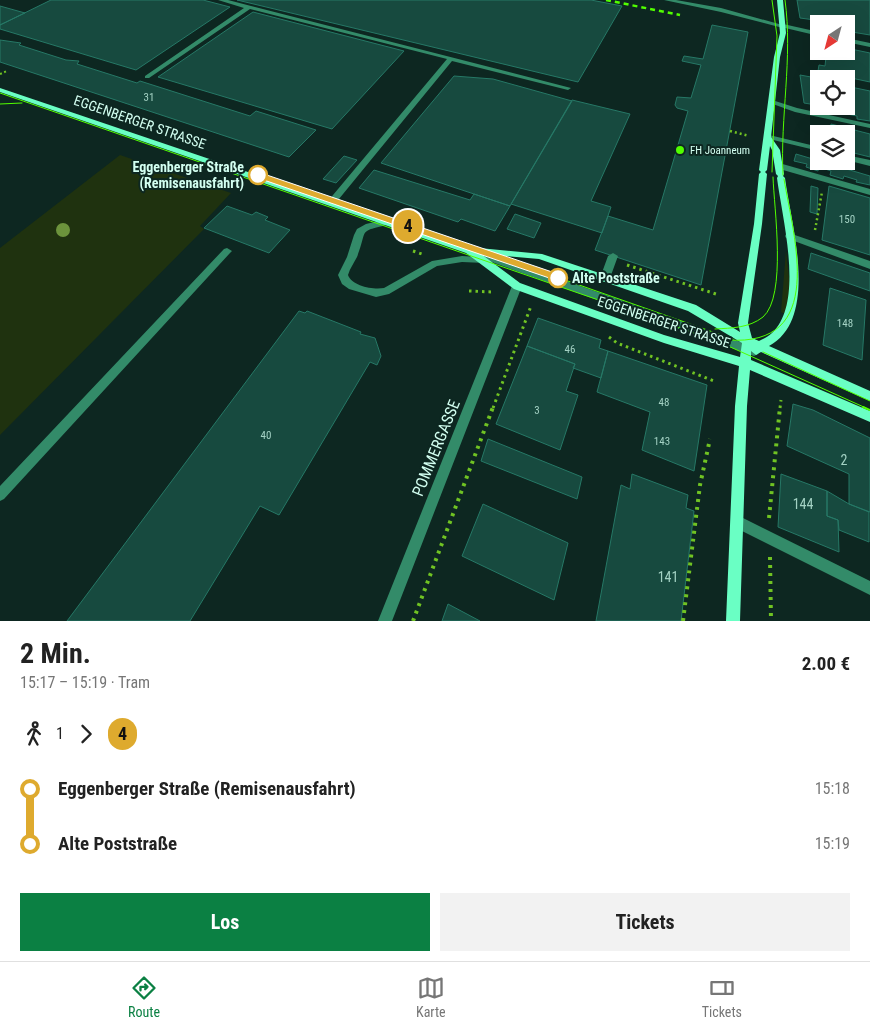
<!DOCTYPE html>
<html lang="de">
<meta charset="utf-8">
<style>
:root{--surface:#fff;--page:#f2f2f2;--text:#222;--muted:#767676;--line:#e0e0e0;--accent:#0b8043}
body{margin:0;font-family:"Roboto Condensed",sans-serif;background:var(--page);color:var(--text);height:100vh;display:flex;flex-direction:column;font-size:19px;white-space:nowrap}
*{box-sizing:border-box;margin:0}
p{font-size:16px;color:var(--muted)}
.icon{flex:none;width:28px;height:28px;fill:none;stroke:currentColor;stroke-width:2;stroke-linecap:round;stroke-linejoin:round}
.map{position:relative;height:621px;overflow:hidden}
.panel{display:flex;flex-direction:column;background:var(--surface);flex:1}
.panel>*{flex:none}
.badge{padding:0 10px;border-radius:16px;font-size:18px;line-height:32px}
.needle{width:32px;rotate:216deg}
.buttons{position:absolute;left:810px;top:15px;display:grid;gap:10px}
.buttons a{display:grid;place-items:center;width:45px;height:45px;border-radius:0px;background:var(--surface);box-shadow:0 5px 20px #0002;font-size:25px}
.map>.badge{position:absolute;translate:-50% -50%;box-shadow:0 0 0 2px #fff}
.legs{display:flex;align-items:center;gap:8px;height:55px;padding:0 20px;font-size:16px}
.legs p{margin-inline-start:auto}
.head{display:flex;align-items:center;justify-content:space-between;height:85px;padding:0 20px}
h1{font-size:28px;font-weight:700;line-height:38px}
.primary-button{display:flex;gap:10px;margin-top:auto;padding:10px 20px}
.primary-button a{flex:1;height:58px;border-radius:0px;background:var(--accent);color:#fff;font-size:20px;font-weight:700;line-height:58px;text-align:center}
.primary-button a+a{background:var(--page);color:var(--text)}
ul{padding:0 20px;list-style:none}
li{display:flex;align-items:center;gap:18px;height:55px;font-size:19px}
li i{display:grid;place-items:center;width:8px;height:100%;margin:0 6px;background:currentColor}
li i::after{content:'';width:12px;height:12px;margin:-6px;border:4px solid;border-radius:50%;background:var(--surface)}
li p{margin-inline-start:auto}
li:first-child i{background:linear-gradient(#0000 50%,currentColor 0)}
li:last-child i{background:linear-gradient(currentColor 50%,#0000 0)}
.menu{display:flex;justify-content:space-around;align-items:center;height:70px;border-top:1px solid var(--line);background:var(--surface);font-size:14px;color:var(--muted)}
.menu a{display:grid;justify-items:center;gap:2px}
.menu .on{color:var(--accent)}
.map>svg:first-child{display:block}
.green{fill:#1f320f}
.building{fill:#174a3f;stroke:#267866}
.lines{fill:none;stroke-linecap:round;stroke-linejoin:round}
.path-far3{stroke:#70c323;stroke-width:2;stroke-dasharray:2 2.5;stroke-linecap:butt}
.path-far2{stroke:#70c323;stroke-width:2.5;stroke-dasharray:2 3;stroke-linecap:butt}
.path-far1{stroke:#70c323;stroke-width:3;stroke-dasharray:2.5 4;stroke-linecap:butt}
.path{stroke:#70c323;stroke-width:4;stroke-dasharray:3 5;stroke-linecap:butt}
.service{fill:#338b69;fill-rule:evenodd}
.minor{fill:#338b69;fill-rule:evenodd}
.tertiary{fill:#338b69;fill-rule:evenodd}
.secondary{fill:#6affc4;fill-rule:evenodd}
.tram-far1{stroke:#51fe00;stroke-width:1}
.tram{stroke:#51fe00;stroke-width:2}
.rail{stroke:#51fe00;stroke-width:2.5;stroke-dasharray:5 4;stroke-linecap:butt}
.tree{fill:#6c933c}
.line-1{fill:#deaa2e;stroke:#fff}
.poi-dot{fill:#51fe00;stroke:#0d2721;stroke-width:2}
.stop-1-dot{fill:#fff;stroke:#deaa2e;stroke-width:2.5}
.labels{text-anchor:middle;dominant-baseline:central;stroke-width:4;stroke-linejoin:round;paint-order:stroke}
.number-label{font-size:11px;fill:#a4d2c4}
.far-poi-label{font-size:11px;fill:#d3fff1;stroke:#0d2721;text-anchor:start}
.street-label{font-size:14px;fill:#d3fff1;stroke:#0d2721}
.stop-label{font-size:14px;font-weight:bold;fill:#d3fff1;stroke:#0d2721;text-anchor:end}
.near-number-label{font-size:14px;fill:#a4d2c4}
.near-street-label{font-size:16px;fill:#d3fff1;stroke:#0d2721}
</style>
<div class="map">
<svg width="870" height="621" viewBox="0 0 870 621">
<rect width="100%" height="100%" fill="#0d2721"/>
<path class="green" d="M120 155 231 193 200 226 204 229 0 435V248Z
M786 251 790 286 785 314 781 312Z"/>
<path class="building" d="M51 0H203L230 7 136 70 0 29V25Z
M237 0H591L622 6 578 82Z
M797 0H870V35L846 31V24H822V21L800 18Z
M0 6 25 13 0 25Z
M253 12 404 51 332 129 158 77Z
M712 25 748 32 701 285 595 250 608 216 653 230 688 111 677 108 675 105 677 97 691 98 701 65 682 61 684 56 703 59Z
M0 40 21 43 19 45 66 60 79 61 77 64 137 83 140 81 250 116 256 111 316 130 289 157 0 62Z
M846 48 870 53V82L818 71 819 65 825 66 826 57 820 55 821 51H846Z
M800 75 811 77 816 105 804 103Z
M454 76 493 79 572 101 510 206 381 163Z
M846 86 870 91V121L857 119V116L832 111V106H846Z
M572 100 630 114 591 201 611 207 602 233 511 204Z
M831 124 870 134V157L846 151V134H830Z
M796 154 870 176V185L856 182 857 180 844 176 843 179 830 175 831 171 819 167 818 171 806 167 807 164 794 161Z
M344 156 357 160 336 183 323 179Z
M374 170 470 200 474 194 510 206 495 231 461 219 458 222 359 188Z
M811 186 818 188 817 214 810 212Z
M829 186 870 198V255L822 240Z
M227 206 252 215 256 212 268 217 265 220 290 230 269 253 204 228Z
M515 214 541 223 534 238 507 229Z
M811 253 870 273V291L808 269Z
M830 288 866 300 862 360 823 345Z
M299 311 305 313 307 311 361 332 360 334 375 338 381 356 377 365 370 362 279 515 260 506 190 621H67Z
M538 318 601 340 599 348 608 351 601 378 573 368 575 364 527 346Z
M527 346 575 364 566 391 578 395 560 450 496 424Z
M608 351 707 385 694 471 642 450 650 412 597 392Z
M793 404 813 410 870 438V512L849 504V474L787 446Z
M488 439 582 477 577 499 481 461Z
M632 474 688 495 686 508 694 511 681 621H596L621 485 630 489Z
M781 474 827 491V516L838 520 839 552 778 527Z
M827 491 849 504 869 512V542L839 530 838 520 827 516Z
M483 504 568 543 554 600 462 556Z
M448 604 480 621H442Z"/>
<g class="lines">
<path class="path-far3" d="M0 74 7 71"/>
<path class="path-far2" d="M730 131 749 136
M815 230 822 192"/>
<path class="path-far1" d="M413 251 422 254
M627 265 719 295
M469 291 493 292
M609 337 617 343 714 381
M493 408 531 306
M780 408 781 400"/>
<path class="path" d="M769 518 780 407
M770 557 771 621
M413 621 493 407
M683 621 700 485 710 439"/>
<path class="service" d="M218 0H228L251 6 571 88 568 90 452 61 334 205 331 206 327 203 328 201 447 59 250 9 149 78H145V76L244 8Z
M772 100 797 108 870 124V128L795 112 770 103 768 102Z
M765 134 819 147V151L765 138Z
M846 155 870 160V166L846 160Z
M779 163 870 189V195L776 168V164Z
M387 219 390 220 391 222 390 224C356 233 369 227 357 257 354 263 350 268 348 275 352 286 373 290 384 288L432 261 462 256 479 257 466 252 464 250 466 248 469 247 758 348 759 351 758 354 754 356 486 260 485 263 462 262 437 266 389 294 376 297 349 289 342 284 338 275 347 257 354 235 357 229 366 224Z
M789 233 870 261V269L786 238 785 236 786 234Z
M227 248 232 251 230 253 4 499 0 501V486L224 249Z
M613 253 618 256 610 278 605 282 602 281 600 278 608 256Z
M737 515 870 581V595L732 526 731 521 732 516Z"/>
<path class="minor" d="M783 24 819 32V36L781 27V25Z
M846 38 870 43V47L846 42Z
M517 282 522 286 392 621H378L512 286Z"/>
<path class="tertiary" d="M664 0H676L721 8 786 26 783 28 721 12Z"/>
<path class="secondary" d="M777 0H783L786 33 780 57 771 137 780 150 784 174 783 176 785 178C791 224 820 318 769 346L870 391V401L761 352 756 355 751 351V360L870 411V422L750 370 747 406 740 621H726L735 406 739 366 664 343 514 289 466 253 0 92V88L469 247 542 254 696 305 740 332 738 323 754 224 759 174 761 172 759 170 774 57 780 33ZM770 146 772 150 776 174 778 176 777 178C782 218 805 302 772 333 768 337 763 339 759 341L752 338 748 323 762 224 767 174 765 172 767 170ZM481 254 539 259 688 311 742 343 740 357 664 335 520 283Z"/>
<path class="tram-far1" d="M772 0 777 36 772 172
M0 93 717 341 866 408
M0 104 22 103
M783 175C780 117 793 58 785 0
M545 273 733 339
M715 329C732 328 749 328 763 317 787 296 774 208 773 177
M728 340C827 347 794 239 784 179
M763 352 870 401"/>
<path class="tram" d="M863 407 870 410"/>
<path class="rail" d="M606 0 680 15"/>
</g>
<circle class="tree" cx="63" cy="230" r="7"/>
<path class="line-1" d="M258 172 561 275 563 278 558 281 555 280 255 177V173Z"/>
<circle class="poi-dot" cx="680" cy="150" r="5"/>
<g class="stop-1-dot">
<circle cx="258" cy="175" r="9"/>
<circle cx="558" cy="278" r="9"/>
</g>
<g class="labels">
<g class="number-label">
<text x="149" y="97">31</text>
<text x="847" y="219">150</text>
<text x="845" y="323">148</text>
<text x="570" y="349">46</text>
<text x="664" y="402">48</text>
<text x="537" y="410">3</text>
<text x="266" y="435">40</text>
<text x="662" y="441">143</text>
</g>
<g class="far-poi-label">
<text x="690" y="150">FH Joanneum</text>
</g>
<g class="street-label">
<text transform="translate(140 122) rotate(19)">EGGENBERGER STRASSE</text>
<text transform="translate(664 322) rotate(18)">EGGENBERGER STRASSE</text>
</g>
<g class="stop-label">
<text x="244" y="167">Eggenberger Straße<tspan x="244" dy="16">(Remisenausfahrt)</tspan></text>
<text x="572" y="278" text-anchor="start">Alte Poststraße</text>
</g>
<g class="near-number-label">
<text x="844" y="460">2</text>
<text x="803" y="504">144</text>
<text x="668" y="577">141</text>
</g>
<g class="near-street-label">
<text transform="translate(436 448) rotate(-68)">POMMERGASSE</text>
</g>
</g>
</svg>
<div class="buttons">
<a><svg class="needle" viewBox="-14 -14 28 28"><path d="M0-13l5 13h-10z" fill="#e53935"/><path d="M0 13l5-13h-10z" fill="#767676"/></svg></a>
<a><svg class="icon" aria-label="locate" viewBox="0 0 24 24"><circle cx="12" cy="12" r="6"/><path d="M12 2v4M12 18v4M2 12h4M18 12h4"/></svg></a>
<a><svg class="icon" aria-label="layers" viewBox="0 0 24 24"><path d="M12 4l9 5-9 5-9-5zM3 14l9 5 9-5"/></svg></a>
</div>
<b class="badge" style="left:408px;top:226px;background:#deaa2e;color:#111">4</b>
</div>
<section class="panel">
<div class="head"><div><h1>2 Min.</h1><p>15:17 – 15:19 · Tram</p></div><b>2.00 €</b></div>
<div class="legs"><svg class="icon" aria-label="walk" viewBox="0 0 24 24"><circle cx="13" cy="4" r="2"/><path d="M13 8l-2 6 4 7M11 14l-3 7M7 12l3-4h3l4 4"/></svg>1<svg class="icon" aria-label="forward" viewBox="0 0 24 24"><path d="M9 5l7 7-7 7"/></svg><b class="badge" style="background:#deaa2e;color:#111">4</b></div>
<ul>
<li><i style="color:#deaa2e"></i><b>Eggenberger Straße (Remisenausfahrt)</b><p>15:18</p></li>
<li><i style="color:#deaa2e"></i><b>Alte Poststraße</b><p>15:19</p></li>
</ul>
<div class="primary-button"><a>Los</a><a>Tickets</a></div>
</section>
<nav class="menu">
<a class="on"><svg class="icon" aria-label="directions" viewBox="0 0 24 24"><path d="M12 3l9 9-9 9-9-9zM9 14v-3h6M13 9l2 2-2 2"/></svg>Route</a>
<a><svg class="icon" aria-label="map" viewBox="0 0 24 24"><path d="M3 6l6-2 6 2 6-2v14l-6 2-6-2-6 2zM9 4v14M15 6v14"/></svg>Karte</a>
<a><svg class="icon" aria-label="tickets" viewBox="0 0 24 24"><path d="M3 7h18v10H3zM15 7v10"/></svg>Tickets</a>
</nav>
